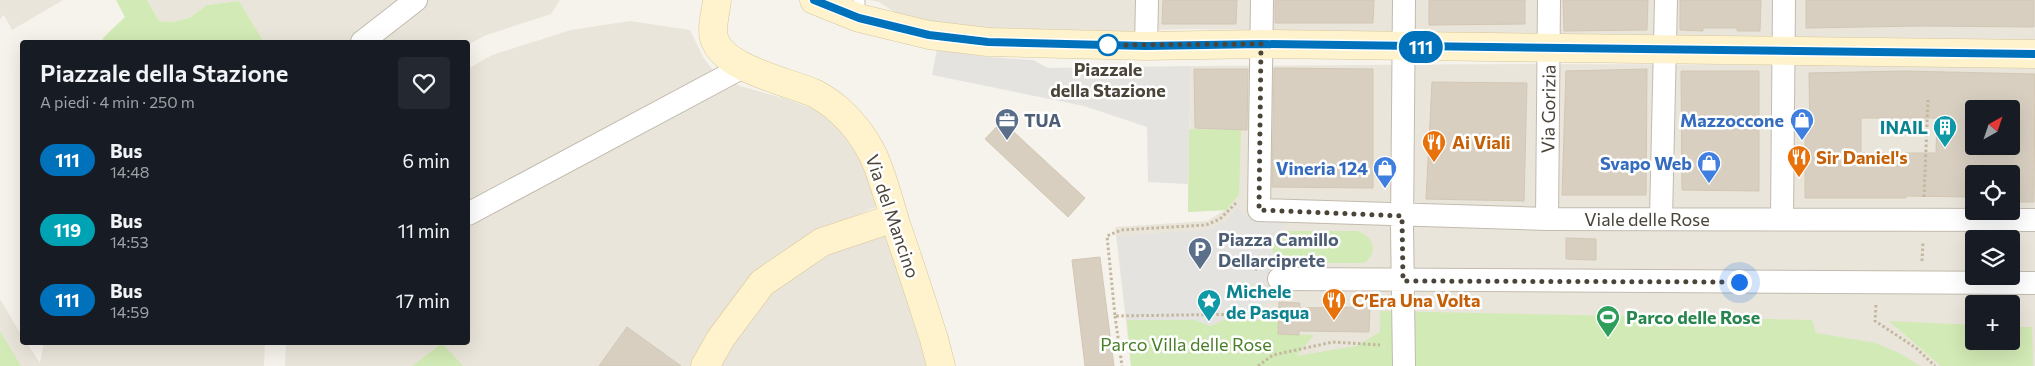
<!DOCTYPE html>
<html lang="it">
<meta charset="utf-8">
<style>
:root{--surface:#171b24;--page:#242831;--text:#f1f3f6;--muted:#9ea1a6}
body{margin:0;font-family:Commissioner,sans-serif;background:var(--page);color:var(--text);height:100vh;display:flex;flex-direction:column;font-size:19px;white-space:nowrap}
*{box-sizing:border-box;margin:0}
p{font-size:16px;color:var(--muted)}
.icon{flex:none;width:28px;height:28px;fill:none;stroke:currentColor;stroke-width:2;stroke-linecap:round;stroke-linejoin:round}
.map{position:relative;flex:1;overflow:hidden}
.sheet{position:absolute;left:20px;top:40px;width:450px;height:305px;display:flex;flex-direction:column;background:var(--surface);border-radius:5px;box-shadow:0 5px 20px #0002}
.sheet>*{flex:none}
.badge{padding:0 10px;border-radius:16px;font-size:18px;line-height:32px}
.needle{width:32px;rotate:40deg}
.buttons{position:absolute;left:1965px;top:100px;display:grid;gap:10px}
.buttons a{display:grid;place-items:center;width:55px;height:55px;border-radius:5px;background:var(--surface);box-shadow:0 5px 20px #0002;font-size:25px}
.you{position:absolute;width:25px;height:25px;margin:-12px;border:4px solid #fff;border-radius:50%;background:#1a73e8;box-shadow:0 0 0 8px #1a73e833}
.map>.badge{position:absolute;translate:-50% -50%;box-shadow:0 0 0 2px #fff}
.round{display:grid;place-items:center;flex:none;width:52px;height:52px;border-radius:5px;background:var(--page)}
.overview{display:flex;align-items:center;justify-content:space-between;height:85px;padding:0 20px}
h1{font-size:24px;font-weight:600;line-height:38px}
ul{padding:0;list-style:none}
li{display:flex;align-items:center;gap:15px;height:70px;padding:0 20px}
li div{flex:1}
li b{display:block;font-size:19px}
li em{font-style:normal}
li .badge{min-width:55px;font-weight:700;text-align:center}
.map>svg:first-child{display:block}
.residential{fill:#eae5da;fill-rule:evenodd}
.green{fill:#d2eab5}
.parking{fill:#e5e3e0}
.building{fill:#d8cfc1;stroke:#d3c7b4;fill-rule:evenodd}
.lines{fill:none;stroke-linecap:round;stroke-linejoin:round}
.lane-casing{stroke:#c2bbae;stroke-width:13}
.street-casing{stroke:#c2bbae;stroke-width:24}
.secondary-casing{stroke:#d6c79b;stroke-width:29}
.path{stroke:#c4b79f;stroke-width:3;stroke-dasharray:2.5 2.5;stroke-linecap:butt}
.lane{stroke:#fff;stroke-width:11}
.street{stroke:#fff;stroke-width:22}
.secondary{stroke:#fff3cd;stroke-width:28}
.line-casing{stroke:#fff;stroke-width:11}
.line{stroke:#0072bc;stroke-width:8}
.walk{stroke:#4b4439;stroke-width:5;stroke-dasharray:0 9}
.stop-dot{fill:#fff;stroke:#0072bc;stroke-width:2.5}
.labels{text-anchor:middle;dominant-baseline:central;stroke-width:5;stroke-linejoin:round;paint-order:stroke}
.stop-label{font-size:18px;font-weight:bold;fill:#4b4439;stroke:#fff}
.street-label{font-size:18px;fill:#4b4439;stroke:#fff}
.service-label{font-size:18px;font-weight:bold;fill:#4e5e75;stroke:#fff;text-anchor:start}
.shop-label{font-size:18px;font-weight:bold;fill:#366cbe;stroke:#fff;text-anchor:end}
.culture-label{font-size:18px;font-weight:bold;fill:#0d838f;stroke:#fff;text-anchor:end}
.food-label{font-size:18px;font-weight:bold;fill:#c56008;stroke:#fff;text-anchor:start}
.leisure-label{font-size:18px;font-weight:bold;fill:#27864d;stroke:#fff;text-anchor:start}
.park-label{font-size:18px;fill:#4a7f2a;stroke:#fff}
</style>
<div class="map">
<svg width="2035" height="366" viewBox="0 0 2035 366">
<rect width="100%" height="100%" fill="#f6f3ec"/>
<path class="residential" d="M0 0H63L12 30 4 15 0 19Z
M147 0H560L551 14 484 36 468 45V42H264L239 1 207 5 189 18 173 22 159 21Z
M870 0H2035V41L1192 29 1060 33 980 32 908 21 879 2Z
M630 21 690 30 703 57 715 73 740 86 783 98 827 114 861 149 878 206 848 219 695 366H285L286 343 468 342V69L492 55 571 30Z
M1534 64 1825 65 2035 68V366H1131L1115 227 1207 221 1225 210 1188 212 1191 66ZM1974 109H2011V146H1974ZM1974 174H2011V211H1974ZM1974 239H2011V276H1974ZM1974 304H2011V341H1974Z
M886 230 927 366H718L767 295 844 244Z
M0 299 22 336V342L27 343 40 363 44 343 265 342 264 366H0Z"/>
<path class="green" d="M116 0H147L159 21 173 22 189 18 207 5 239 1 264 42H101L104 37 125 17Z
M1189 129 1241 130 1239 195 1226 210 1188 212Z
M1282 231H1357C1374 236 1379 253 1364 263H1287L1280 261 1272 250 1275 237Z
M1380 311 1812 320 1816 333 1876 343 1901 354 1920 366H1131L1127 320H1196L1210 326 1224 320H1278V334L1314 335 1296 356 1356 346 1380 332Z
M1889 321 1974 325V341H2011V327H2032L2033 366H1941Z
M0 331 21 366H0Z
M442 343 463 366H412Z"/>
<path class="parking" d="M937 49 987 57 1033 60 1048 68 1191 66 1188 184 1148 182 1147 127 1084 106 932 75Z
M1238 207 1247 219H1287L1282 231 1275 237 1272 246 1273 253 1280 261 1279 302H1266L1264 320H1224L1210 326 1196 320H1127L1117 236 1208 230 1225 222Z"/>
<path class="building" d="M1163 0H1237L1236 24H1162Z
M1275 0H1374L1373 23H1275Z
M1429 0H1525V24L1429 25Z
M1563 0H1648L1647 30 1564 31Z
M1680 0H1761L1760 31H1737V28H1703V31L1680 30Z
M1806 0H2034V27L1921 26 1806 28Z
M1274 68 1373 69V188L1272 187Z
M1194 69H1248L1247 130 1195 128Z
M1647 69 1646 195H1562L1566 71Z
M1681 71H1759V191L1682 190Z
M1904 71 2035 74 2034 202H2011V174H1974V197L1906 196V198H1805V134H1810L1809 73ZM1974 109H2011V146H1974ZM1861 118H1937L1936 153H1861Z
M1432 82 1527 83 1524 201 1426 199Z
M1002 121 1085 198 1068 217 985 139Z
M1566 238 1596 239V260L1566 259Z
M1100 257 1114 366H1085L1072 260Z
M1279 302 1300 303V308L1370 307 1369 332 1299 331V335L1278 334Z
M627 327 681 366H599Z"/>
<g class="lines">
<g class="lane-casing">
<path id="lane" d="M859 18V0"/>
</g>
<g class="street-casing">
<path id="street" d="M1262 0 1259 210 1547 219 2035 220
M1404 0 1402 227 1404 366
M362 42 416 0
M1146 46 1147 0
M468 214 743 67
M1661 218 1666 0
M1547 219 1549 0
M1782 219 1784 0
M1279 279 2035 283"/>
</g>
<g class="secondary-casing">
<path id="secondary" d="M717 0C716 12 711 26 714 38 723 69 786 81 814 93 822 97 832 104 839 110 878 145 882 180 897 227 910 264 922 302 934 339L941 366
M814 0 859 18 929 35 988 42 1146 46 1261 44 2035 54
M705 366 721 338 762 283 822 242 894 218"/>
</g>
<path class="path" d="M1924 197 1928 100
M1236 203 1220 219 1206 225 1121 230 1107 236 1115 316 1249 314 1250 320
M1922 261 1923 242
M1241 263 1258 270
M1876 305 1875 321 1916 348 1935 366
M1115 316 1122 366
M1258 366 1273 355 1333 342 1380 345"/>
<use href="#lane" class="lane"/>
<use href="#street" class="street"/>
<use href="#secondary" class="secondary"/>
</g>
<g class="lines">
<g class="line-casing">
<path id="line" d="M814 0 859 18 929 35 988 42 1146 46 1261 44 2035 54"/>
</g>
<use href="#line" class="line"/>
<path class="walk" d="M1108 45 1261 44 1259 210 1402 216 1403 281 1739 282"/>
</g>
<defs>
<g id="office-pin" transform="scale(1.25)"><path d="M0 17L-7.5 6A9.5 9.5 0 1 1 7.5 6Z" fill="#5c6f8a" stroke="#fff"/><path d="M-6-3h4V-5.5h4V-3h4V5H-6ZM-1-4.5V-3h2v-1.5ZM-6 0V1H6V0Z" fill="#fff"/></g>
<g id="shop-pin" transform="scale(1.25)"><path d="M0 17L-7.5 6A9.5 9.5 0 1 1 7.5 6Z" fill="#3f7fe0" stroke="#fff"/><path d="M-5-2.5h2.3a2.7 3.5 0 0 1 5.4 0H5L5.5 6h-11ZM-1.5-2.5h3a1.5 2.3 0 0 0-3 0Z" fill="#fff"/></g>
<g id="building-pin" transform="scale(1.25)"><path d="M0 17L-7.5 6A9.5 9.5 0 1 1 7.5 6Z" fill="#0f9aa8" stroke="#fff"/><path d="M-4-6H4V6H1V3H-1V6H-4ZM-2.5-4.3h1.7v1.8h-1.7ZM.8-4.3h1.7v1.8H.8ZM-2.5-1h1.7V.8h-1.7ZM.8-1h1.7V.8H.8Z" fill="#fff"/></g>
<g id="restaurant-pin" transform="scale(1.25)"><path d="M0 17L-7.5 6A9.5 9.5 0 1 1 7.5 6Z" fill="#e8710a" stroke="#fff"/><path d="M-5-6h1v4h1v-4h1v4h1v-4h1v5L-1.5 .5V6h-2V.5L-5-1ZM5-6V6H3V1.5H1.5Q1.5-4 5-6Z" fill="#fff"/></g>
<g id="parking-pin" transform="scale(1.25)"><path d="M0 17L-7.5 6A9.5 9.5 0 1 1 7.5 6Z" fill="#5c6f8a" stroke="#fff"/><path d="M-3.5-5.5H1a3.5 3.5 0 0 1 0 7H-1V5.5H-3.5ZM-1-3.4V-.6H.8a1.4 1.4 0 0 0 0-2.8Z" fill="#fff"/></g>
<g id="sight-pin" transform="scale(1.25)"><path d="M0 17L-7.5 6A9.5 9.5 0 1 1 7.5 6Z" fill="#0f9aa8" stroke="#fff"/><path d="M0-6L1.8-2.2L6-1.7L2.9 1.2L3.7 5.4L0 3.3L-3.7 5.4L-2.9 1.2L-6-1.7L-1.8-2.2Z" fill="#fff"/></g>
<g id="stadium-pin" transform="scale(1.25)"><path d="M0 17L-7.5 6A9.5 9.5 0 1 1 7.5 6Z" fill="#2e9e5b" stroke="#fff"/><path d="M0-5a6.5 5 0 1 0 0 10a6.5 5 0 1 0 0-10ZM-3.5-1.8h7v3.6h-7Z" fill="#fff"/></g>
</defs>
<g fill-rule="evenodd">
<use href="#office-pin" x="1007" y="120"/>
<use href="#shop-pin" x="1802" y="120"/>
<use href="#building-pin" x="1945" y="127"/>
<use href="#restaurant-pin" x="1434" y="142"/>
<use href="#restaurant-pin" x="1799" y="157"/>
<use href="#shop-pin" x="1709" y="163"/>
<use href="#shop-pin" x="1385" y="168"/>
<use href="#parking-pin" x="1200" y="249"/>
<use href="#restaurant-pin" x="1334" y="300"/>
<use href="#sight-pin" x="1209" y="301"/>
<use href="#stadium-pin" x="1608" y="317"/>
</g>
<circle class="stop-dot" cx="1108" cy="45" r="10"/>
<g class="labels">
<g class="stop-label">
<text x="1108" y="69">Piazzale<tspan x="1108" dy="21">della Stazione</tspan></text>
</g>
<g class="street-label">
<text transform="translate(1548 109) rotate(-89)">Via Gorizia</text>
<text transform="translate(893 216) rotate(71)">Via del Mancino</text>
<text x="1647" y="219">Viale delle Rose</text>
</g>
<g class="service-label">
<text x="1024" y="120">TUA</text>
<text x="1218" y="239">Piazza Camillo<tspan x="1218" dy="21">Dellarciprete</tspan></text>
</g>
<g class="shop-label">
<text x="1784" y="120">Mazzoccone</text>
<text x="1692" y="163">Svapo Web</text>
<text x="1368" y="168">Vineria 124</text>
</g>
<g class="culture-label">
<text x="1928" y="127">INAIL</text>
<text x="1226" y="291" text-anchor="start">Michele<tspan x="1226" dy="21">de Pasqua</tspan></text>
</g>
<g class="food-label">
<text x="1452" y="142">Ai Viali</text>
<text x="1816" y="157">Sir Daniel's</text>
<text x="1352" y="300">C’Era Una Volta</text>
</g>
<g class="leisure-label">
<text x="1626" y="317">Parco delle Rose</text>
</g>
<g class="park-label">
<text x="1186" y="344">Parco Villa delle Rose</text>
</g>
</g>
</svg>
<div class="buttons">
<a><svg class="needle" viewBox="-14 -14 28 28"><path d="M0-13l5 13h-10z" fill="#e53935"/><path d="M0 13l5-13h-10z" fill="#9ea1a6"/></svg></a>
<a><svg class="icon" aria-label="locate" viewBox="0 0 24 24"><circle cx="12" cy="12" r="6"/><path d="M12 2v4M12 18v4M2 12h4M18 12h4"/></svg></a>
<a><svg class="icon" aria-label="layers" viewBox="0 0 24 24"><path d="M12 4l9 5-9 5-9-5zM3 14l9 5 9-5"/></svg></a>
<a>+</a>
</div>
<div class="you" style="left:1739px;top:282px"></div>
<b class="badge" style="left:1421px;top:47px;background:#0072bc;color:#fff">111</b>
<section class="sheet">
<div class="overview"><div><h1>Piazzale della Stazione</h1><p>A piedi · 4 min · 250 m</p></div><a class="round"><svg class="icon" aria-label="heart" viewBox="0 0 24 24"><path d="M12 20l-8-8c-3-5 5-10 8-4 3-6 11-1 8 4z"/></svg></a></div>
<ul>
<li><span class="badge" style="background:#0072bc;color:#fff">111</span><div><b>Bus</b><p>14:48</p></div><em>6 min</em></li>
<li><span class="badge" style="background:#00a3b4;color:#fff">119</span><div><b>Bus</b><p>14:53</p></div><em>11 min</em></li>
<li><span class="badge" style="background:#0072bc;color:#fff">111</span><div><b>Bus</b><p>14:59</p></div><em>17 min</em></li>
</ul>
</section>
</div>
